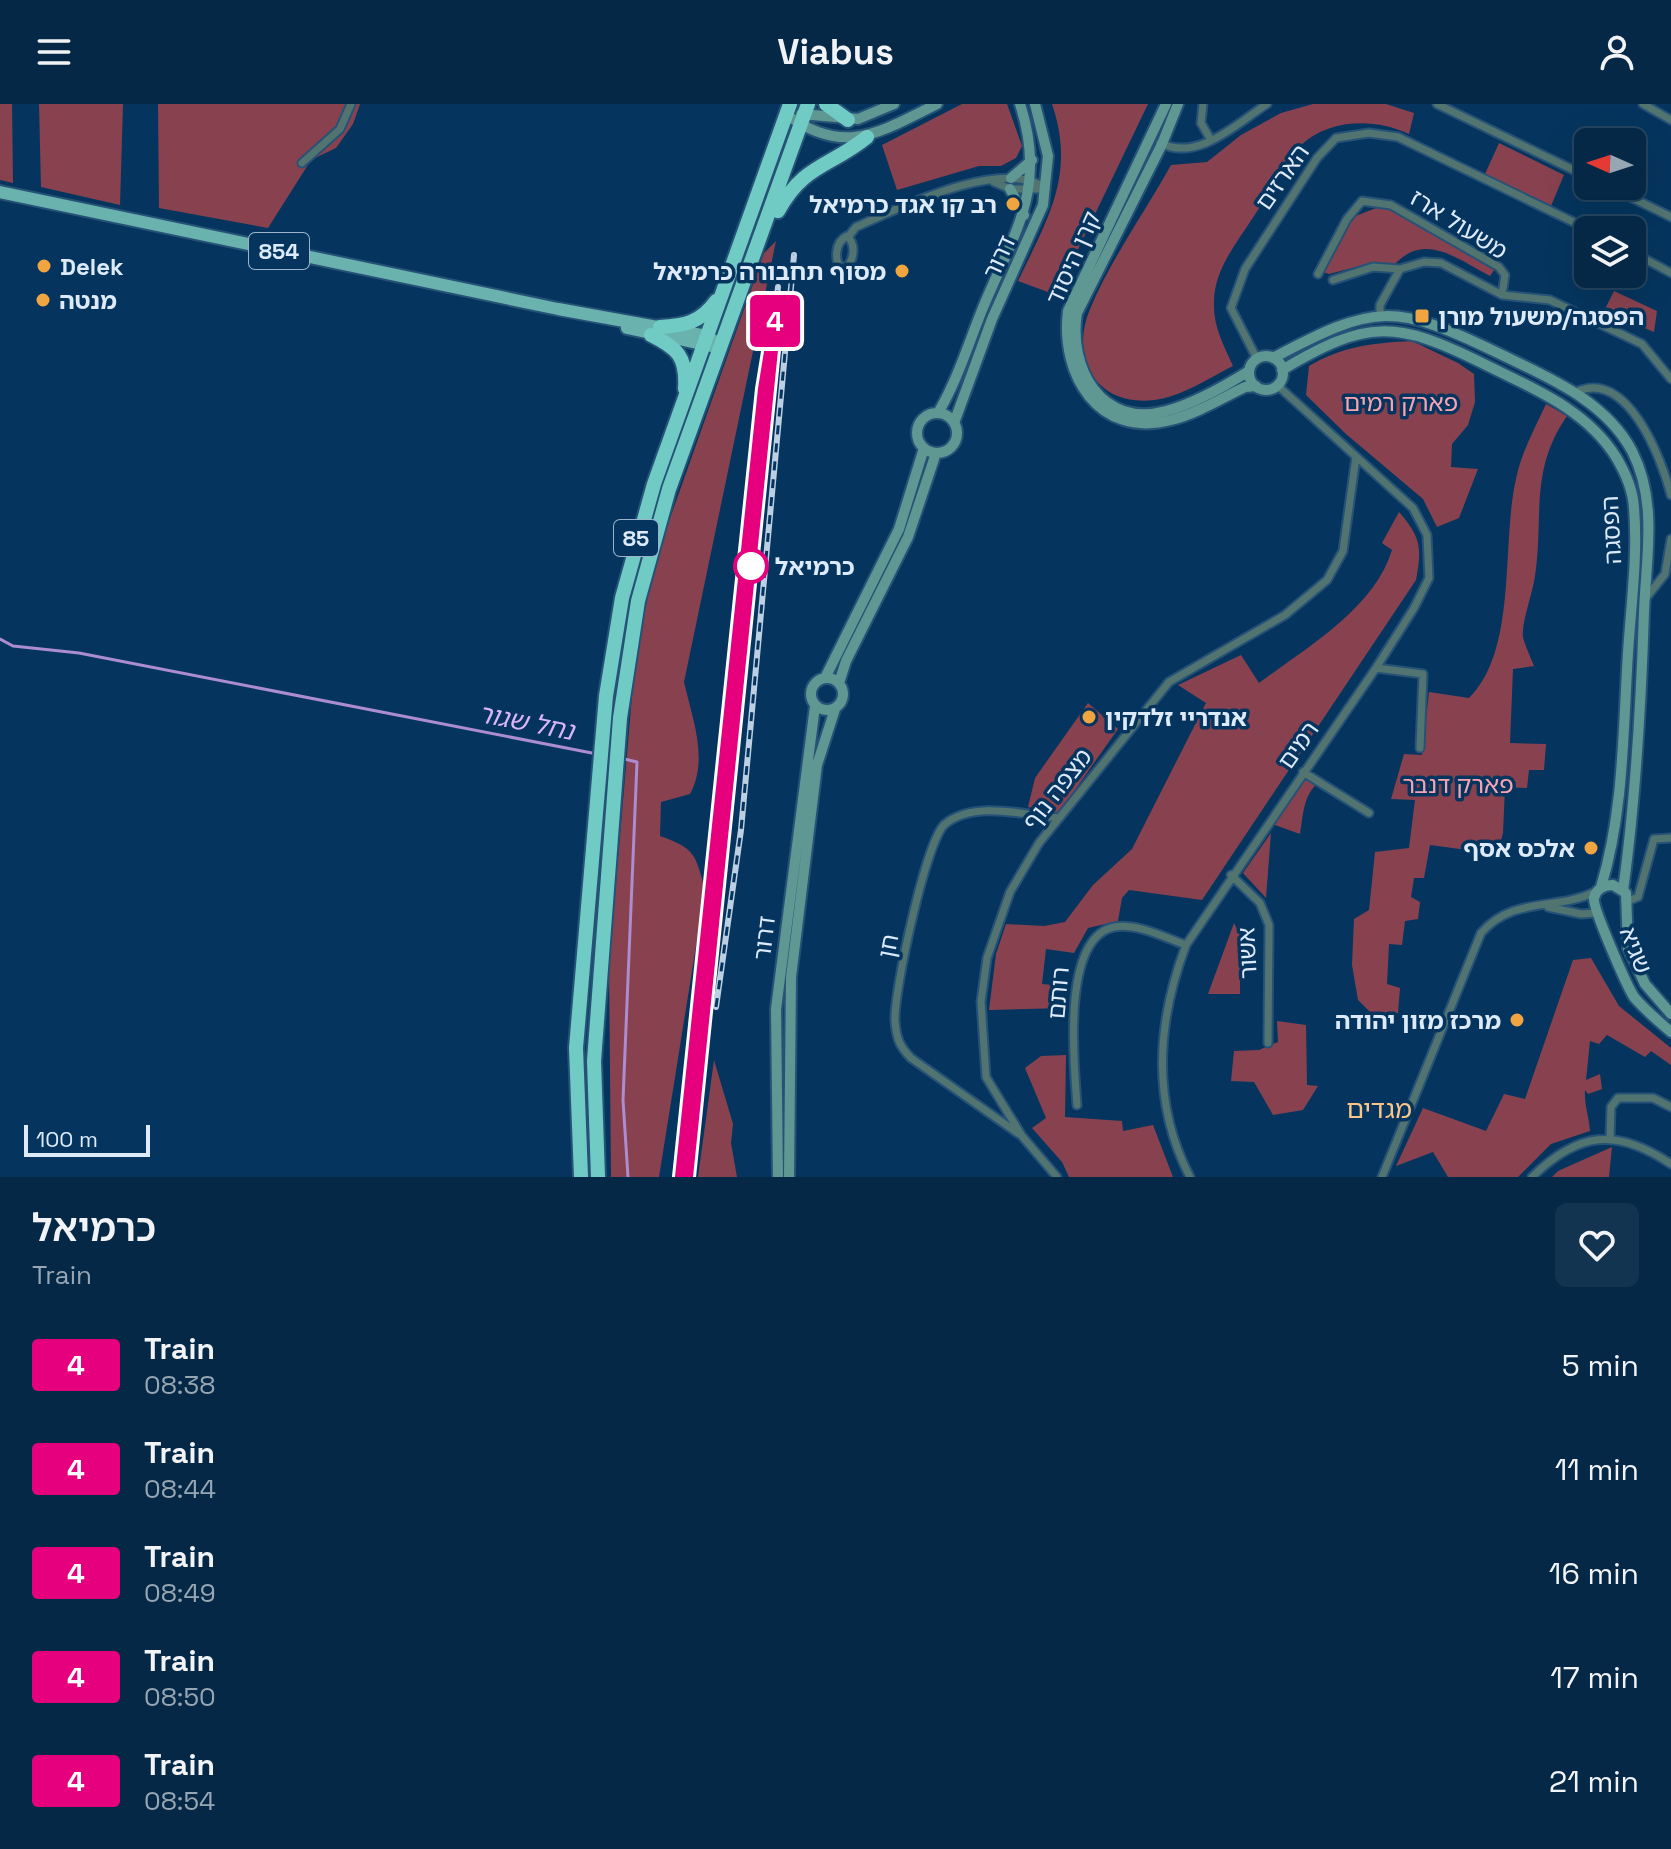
<!DOCTYPE html>
<meta charset="utf-8">
<style>
:root{--surface:#042846;--page:#123451;--text:#f1f3f6;--muted:#97a6b3;--line:#25445f}
body{margin:0;font-family:"Space Grotesk","Noto Sans Hebrew",sans-serif;background:var(--page);color:var(--text);height:100vh;display:flex;flex-direction:column;font-size:30px;white-space:nowrap}
*{box-sizing:border-box;margin:0}
p{font-size:26px;color:var(--muted)}
.icon{flex:none;width:44px;height:44px;fill:none;stroke:currentColor;stroke-width:2;stroke-linecap:round;stroke-linejoin:round}
.map{position:relative;height:1073px;overflow:hidden}
.sheet{display:flex;flex-direction:column;background:var(--surface);flex:1}
.sheet>*{flex:none}
.badge{padding:0 16px;border-radius:6px;font-size:28px;line-height:52px}
.needle{width:52px;rotate:273deg}
.fabs{position:absolute;left:1574px;top:24px;display:grid;gap:16px}
.fabs a{display:grid;place-items:center;width:72px;height:72px;border-radius:12px;background:var(--surface);box-shadow:0 8px 32px #0002,0 0 0 2px var(--line);font-size:40px}
.scale{position:absolute;left:24px;bottom:20px;width:126px;box-sizing:border-box;padding-left:8px;border:4px solid #dceafa;border-top:0;font-size:22px;line-height:28px;white-space:nowrap;color:#dceafa;-webkit-text-stroke:6px #05355e;paint-order:stroke}
.map>.badge{position:absolute;translate:-50% -50%;box-shadow:0 0 0 4px #fff}
.round{display:grid;place-items:center;flex:none;width:84px;height:84px;border-radius:12px;background:var(--page)}
.headline{display:flex;align-items:center;justify-content:space-between;height:136px;padding:0 32px}
h1{font-size:38px;font-weight:600;line-height:60px}
ul{padding:0;list-style:none}
li{display:flex;align-items:center;gap:24px;height:104px;padding:0 32px}
li div{flex:1}
li b{display:block;font-size:30px}
li em{font-style:normal}
li .badge{min-width:88px;font-weight:700;text-align:center}
header{display:flex;justify-content:space-between;align-items:center;height:104px;padding:0 32px;background:var(--surface);font-size:36px;font-weight:600}
.map>svg:first-child{display:block}
.green{fill:#88424f}
.lines{fill:none;stroke-linecap:round;stroke-linejoin:round}
.stream{stroke:#ac8dcf;stroke-width:3}
.street-casing{stroke:#275277;stroke-width:11}
.secondary-casing{stroke:#275277;stroke-width:14}
.primary-casing{stroke:#275277;stroke-width:16}
.highway-casing{stroke:#275277;stroke-width:18}
.street{stroke:#527471;stroke-width:7}
.secondary{stroke:#5f9793;stroke-width:10}
.primary{stroke:#69b2ad;stroke-width:12}
.highway{stroke:#71cbc5;stroke-width:14}
.rail-casing{stroke:#bccfe3;stroke-width:6}
.rail{stroke:#05355e;stroke-width:3;stroke-dasharray:9;stroke-linecap:butt}
.line-casing{stroke:#fff;stroke-width:18}
.line{stroke:#e6007e;stroke-width:12}
.poi-dot{fill:#f1a540;stroke:#05355e;stroke-width:3}
.stop-dot{fill:#fff;stroke:#e6007e;stroke-width:4}
.labels{text-anchor:middle;dominant-baseline:central;stroke-width:7;stroke-linejoin:round;paint-order:stroke}
.shield{fill:#05355e;stroke:#9cb4cb;stroke-width:2}
.shield-label{font-size:22px;font-weight:bold;fill:#dceafa}
.street-label{font-size:24px;fill:#dceafa;stroke:#05355e}
.poi-label{font-size:24px;font-weight:bold;fill:#dceafa;stroke:#05355e;text-anchor:end}
.park-label{font-size:24px;fill:#f8a4b0;stroke:#05355e}
.stop-label{font-size:24px;font-weight:bold;fill:#dceafa;stroke:#05355e;text-anchor:start}
.water-label{font-size:26px;font-style:italic;fill:#dbb5f9;stroke:#05355e}
.neighbourhood-label{font-size:26px;fill:#fbc587;stroke:#05355e}
</style>
<header><svg class="icon" aria-label="menu" viewBox="0 0 24 24"><path d="M4 6h16M4 12h16M4 18h16"/></svg>Viabus<svg class="icon" aria-label="person" viewBox="0 0 24 24"><circle cx="12" cy="8" r="4"/><path d="M4 21q1-7 8-7t8 7"/></svg></header>
<div class="map">
<svg width="1671" height="1073" viewBox="0 0 1671 1073">
<rect width="100%" height="100%" fill="#05355e"/>
<path class="green" d="M0 0H12L13 79 0 76Z
M39 0H123L120 101 41 83Z
M158 0H360L353 20 336 44 311 56 268 124 159 104Z
M962 0H1007L1022 42 1016 54 1001 62H979L897 86 882 41Z
M1052 0H1148L1056 191 1018 177C1048 114 1076 71 1052 0Z
M1313 0H1386L1414 9 1409 30C1375 14 1329 14 1300 42 1281 61 1267 93 1252 115 1236 140 1214 166 1214 198 1213 222 1223 240 1233 262 1209 274 1181 293 1154 296 1097 303 1069 255 1090 205 1111 155 1145 108 1171 61L1207 58 1241 31 1281 9Z
M1499 39 1564 71 1551 102 1485 70Z
M1384 101 1496 163 1490 172C1454 153 1421 125 1389 167L1371 159 1329 170 1323 168 1353 113Z
M776 137 684 578C692 614 709 655 690 690L661 698 660 732C696 745 695 750 705 786L659 1073H611L609 861 636 545 657 451 764 149Z
M1614 187 1657 207 1654 228 1604 207Z
M1412 237 1458 259 1474 270 1475 298 1468 321 1452 340 1451 363 1478 365 1459 414 1437 423 1423 395 1346 330 1306 291 1309 262C1343 242 1373 239 1412 237Z
M1546 300 1567 312C1529 367 1544 412 1535 472 1533 488 1521 520 1523 533 1525 542 1530 552 1534 562L1513 565 1510 639 1546 640 1544 666H1529L1527 684 1505 683 1503 729 1497 750 1430 741 1424 774H1414L1411 793 1420 798 1418 815 1405 817 1402 841 1389 840 1387 880 1400 884 1398 909 1376 914 1358 896 1352 861 1354 815 1369 806 1375 748 1409 744 1415 696 1391 695 1404 650 1422 651 1429 588 1469 594C1518 546 1501 439 1516 375 1521 349 1535 324 1546 300Z
M1399 408C1421 433 1422 444 1416 476L1202 796 1129 786 1122 794 1118 817 1088 824 1074 849 1046 845 1042 880 1064 882 1063 904 989 906 996 850 1006 820 1044 822 1065 818 1093 781 1132 745 1206 599 1178 581 1241 551 1259 579C1306 544 1374 505 1392 446L1382 439Z
M1088 599 1118 625 1058 710 1028 703 1035 674Z
M1304 676 1318 679C1303 691 1303 713 1300 730L1272 720Z
M1271 729 1266 794 1243 769Z
M1234 819 1240 831V890H1208Z
M1591 854 1619 902 1671 944V961L1651 947 1645 953 1607 931 1599 940 1590 937 1586 976 1600 970 1602 985 1588 990 1585 986C1584 1001 1589 1012 1590 1027L1551 1040 1518 1073H1448L1433 1048 1396 1062 1423 1004 1486 1027 1504 990 1525 995 1573 856Z
M1277 917 1306 921 1307 981 1318 982 1303 1006 1273 1011 1254 978 1231 977 1234 947 1259 946 1278 938Z
M1066 951 1065 1013 1122 1017 1123 1027 1153 1021 1173 1073H1069L1062 1058 1032 1024 1046 1014 1025 964 1041 952Z
M714 956 733 1020 731 1039 737 1073H698Z
M1612 1043 1609 1073H1552L1558 1067Z"/>
<g class="lines">
<path class="stream" d="M0 535 13 542 79 549 597 650
M620 654 637 658 623 996 628 1073"/>
<g class="street-casing">
<path id="street" d="M1203 0 1201 19 1211 36
M1437 0 1588 73
M1643 0 1671 16
M1160 39C1198 58 1236 20 1267 0
M302 59 340 25 351 0
M994 78 1010 85H1046
M1608 82 1671 113
M847 132C857 141 854 159 843 166 833 157 835 138 847 132Z
M848 133 856 123C899 104 1004 52 1046 85
M1632 148 1671 169
M1318 170 1347 115 1362 97 1391 101 1499 163 1505 171 1502 191
M1333 176 1373 163 1400 165
M1380 211V201L1400 165 1424 158 1441 159 1502 191 1550 196 1642 240 1671 275
M1257 255 1231 204 1245 165 1317 54 1336 34 1369 29 1398 33 1590 126
M1576 288C1627 264 1661 353 1671 391
M1645 495 1665 470 1671 435
M1376 564 1423 570 1420 644
M1303 668 1369 709
M1231 771 1260 799 1269 821 1268 939
M1628 797 1638 793 1654 735 1671 734
M1548 803 1581 810 1597 809
M1077 1001C1074 960 1061 834 1114 823 1137 819 1164 833 1186 841
M1019 1030 911 954C899 942 896 933 895 916 894 887 926 736 945 720 974 696 1025 711 1059 714
M1610 1034 1611 1003 1618 994H1653L1671 1003
M1057 1073 1022 1032 986 973 981 898 987 854 1010 788 1039 739 1169 578 1285 511 1327 476 1343 447 1356 353
M1190 1073C1151 998 1157 918 1186 841L1376 564 1414 504 1429 474 1427 431 1413 404 1277 281
M1382 1073 1481 829C1513 792 1555 807 1595 788
M1532 1073C1578 1028 1616 1023 1671 1060"/>
</g>
<g class="secondary-casing">
<path id="secondary" d="M1166 0 1068 207C1060 270 1098 335 1171 316 1196 310 1222 294 1245 283L1256 282
M1178 0 1162 40 1077 209C1068 263 1101 325 1166 307 1193 300 1225 282 1249 267
M801 10 858 15 894 0
M787 11C845 53 880 28 937 0
M1011 74 1032 56
M1010 85 1024 111
M1249 269a17 17 0 1 1 34 0a17 17 0 1 1-34 0Z
M1273 254C1375 200 1393 198 1498 249 1547 273 1605 296 1632 347 1658 398 1646 454 1644 508 1641 601 1636 694 1623 786
M1282 266C1367 215 1396 216 1484 260 1532 284 1586 305 1616 353 1625 368 1633 386 1634 404 1638 452 1631 501 1628 549 1623 627 1624 707 1601 783
M938 309C957 277 968 241 982 206 1013 130 1048 86 1020 0
M917 329a20 20 0 1 1 40 0a20 20 0 1 1-40 0Z
M954 319 992 215 1043 101 1048 52 1035 0
M811 590a16 16 0 1 1 32 0a16 16 0 1 1-32 0Z
M825 574 899 425 924 344
M839 579 846 557 908 433 936 349
M1671 910 1645 880 1628 844 1626 789 1613 781C1604 781 1596 785 1594 794 1592 803 1627 882 1634 893 1645 906 1658 917 1671 928
M778 1073 776 905 815 602
M789 1073 791 873 817 661 835 605"/>
</g>
<g class="primary-casing">
<path id="primary" d="M0 88 558 205 707 232 721 242
M627 224 711 242"/>
</g>
<g class="highway-casing">
<path id="highway" d="M826 0 848 16
M778 107C804 60 830 63 867 33
M660 223C685 222 701 218 716 197
M651 231C677 244 687 252 685 285
M581 1073 576 944 606 592 622 494 654 380 790 0
M598 1073 594 957 620 614 638 497 669 385 808 0"/>
</g>
<use href="#street" class="street"/>
<use href="#secondary" class="secondary"/>
<use href="#primary" class="primary"/>
<use href="#highway" class="highway"/>
<g class="rail-casing">
<path id="rail" d="M716 903 741 726 794 151
M687 1073 778 183"/>
</g>
<use href="#rail" class="rail"/>
</g>
<g class="lines">
<g class="line-casing">
<path id="line" d="M681 1073 764 285 775 217 687 1073"/>
</g>
<use href="#line" class="line"/>
</g>
<g class="poi-dot">
<circle cx="1013" cy="100" r="8"/>
<circle cx="44" cy="162" r="8"/>
<circle cx="902" cy="167" r="8"/>
<circle cx="43" cy="196" r="8"/>
<rect x="1414" y="204" width="16" height="16" rx="4"/>
<circle cx="1089" cy="613" r="8"/>
<circle cx="1591" cy="744" r="8"/>
<circle cx="1517" cy="916" r="8"/>
</g>
<circle class="stop-dot" cx="751" cy="462" r="16"/>
<g class="labels">
<g class="shield">
<rect x="249" y="129" width="60" height="36" rx="6"/>
<rect x="614" y="416" width="44" height="36" rx="6"/>
</g>
<g class="shield-label">
<text x="279" y="147">854</text>
<text x="636" y="434">85</text>
</g>
<g class="street-label">
<text transform="translate(1282 73) rotate(-55)">הארזים</text>
<text transform="translate(1459 120) rotate(32)">משעול ארז</text>
<text transform="translate(999 153) rotate(-65)">דרור</text>
<text transform="translate(1073 154) rotate(-66)">קרן היסוד</text>
<text transform="translate(1611 426) rotate(-93)">הפסגה</text>
<text transform="translate(1298 641) rotate(-55)">רמים</text>
<text transform="translate(1057 685) rotate(-52)">מצפה נוף</text>
<text transform="translate(764 834) rotate(-83)">דרור</text>
<text transform="translate(888 842) rotate(-79)">חן</text>
<text transform="translate(1636 846) rotate(68)">שגיא</text>
<text transform="translate(1247 849) rotate(-93)">אשור</text>
<text transform="translate(1058 889) rotate(-85)">רותם</text>
</g>
<g class="poi-label">
<text x="997" y="100">רב קו אגד כרמיאל</text>
<text x="60" y="162" text-anchor="start">Delek</text>
<text x="886" y="167">מסוף תחבורה כרמיאל</text>
<text x="59" y="196" text-anchor="start">מנטה</text>
<text x="1438" y="212" text-anchor="start">הפסגה/משעול מורן</text>
<text x="1105" y="613" text-anchor="start">אנדריי זלדקין</text>
<text x="1575" y="744">אלכס אסף</text>
<text x="1501" y="916">מרכז מזון יהודה</text>
</g>
<g class="park-label">
<text x="1401" y="298">פארק רמים</text>
<text x="1458" y="680">פארק דנבר</text>
</g>
<g class="stop-label">
<text x="775" y="462">כרמיאל</text>
</g>
<g class="water-label">
<text transform="translate(526 618) rotate(11)">נחל שגור</text>
</g>
<g class="neighbourhood-label">
<text x="1379" y="1005">מגדים</text>
</g>
</g>
</svg>
<div class="fabs">
<a><svg class="needle" viewBox="-14 -14 28 28"><path d="M0-13l5 13h-10z" fill="#e53935"/><path d="M0 13l5-13h-10z" fill="#97a6b3"/></svg></a>
<a><svg class="icon" aria-label="layers" viewBox="0 0 24 24"><path d="M12 4l9 5-9 5-9-5zM3 14l9 5 9-5"/></svg></a>
</div>
<div class="scale">100 m</div>
<b class="badge" style="left:775px;top:217px;background:#e6007e;color:#fff">4</b>
</div>
<section class="sheet">
<div class="headline"><div><h1>כרמיאל</h1><p>Train</p></div><a class="round"><svg class="icon" aria-label="heart" viewBox="0 0 24 24"><path d="M12 20l-8-8c-3-5 5-10 8-4 3-6 11-1 8 4z"/></svg></a></div>
<ul>
<li><span class="badge" style="background:#e6007e;color:#fff">4</span><div><b>Train</b><p>08:38</p></div><em>5 min</em></li>
<li><span class="badge" style="background:#e6007e;color:#fff">4</span><div><b>Train</b><p>08:44</p></div><em>11 min</em></li>
<li><span class="badge" style="background:#e6007e;color:#fff">4</span><div><b>Train</b><p>08:49</p></div><em>16 min</em></li>
<li><span class="badge" style="background:#e6007e;color:#fff">4</span><div><b>Train</b><p>08:50</p></div><em>17 min</em></li>
<li><span class="badge" style="background:#e6007e;color:#fff">4</span><div><b>Train</b><p>08:54</p></div><em>21 min</em></li>
</ul>
</section>
